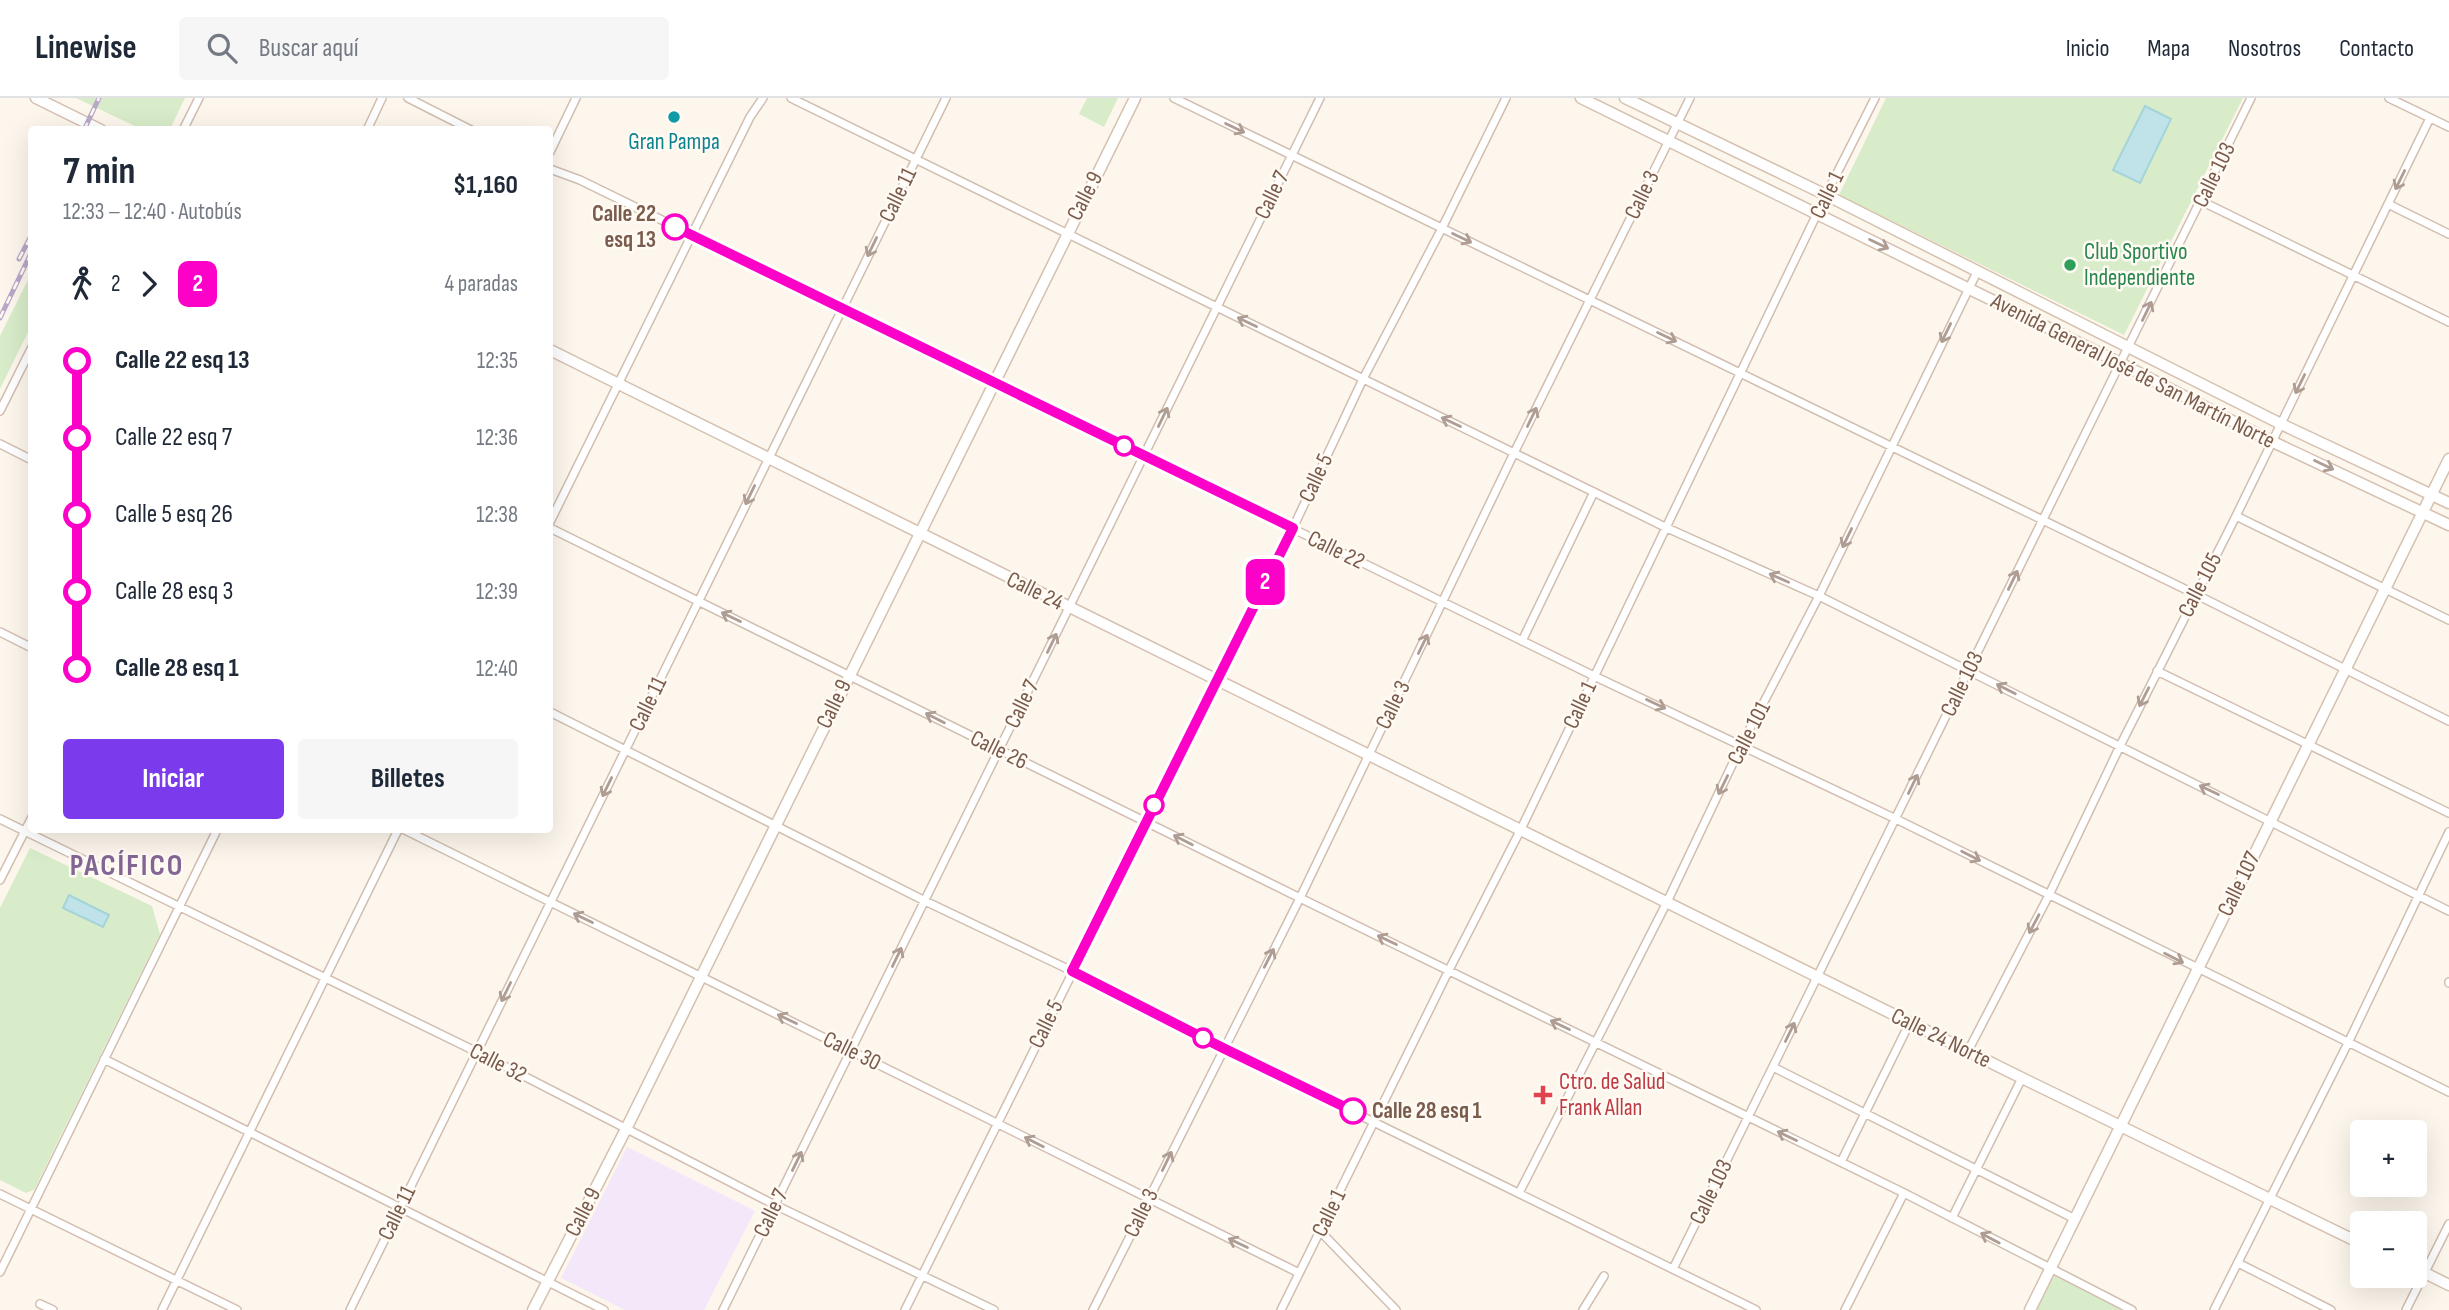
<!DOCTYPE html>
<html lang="es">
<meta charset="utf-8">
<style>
:root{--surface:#fff;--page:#f6f6f7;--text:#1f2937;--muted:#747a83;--line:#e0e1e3;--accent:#7c3aed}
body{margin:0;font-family:"Sofia Sans Condensed",sans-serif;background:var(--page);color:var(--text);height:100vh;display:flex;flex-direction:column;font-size:26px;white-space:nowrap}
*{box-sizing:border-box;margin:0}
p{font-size:23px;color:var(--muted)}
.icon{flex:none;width:38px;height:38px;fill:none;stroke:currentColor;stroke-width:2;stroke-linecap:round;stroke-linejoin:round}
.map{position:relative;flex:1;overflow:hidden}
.drawer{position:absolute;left:28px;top:28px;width:525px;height:707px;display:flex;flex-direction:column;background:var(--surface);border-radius:7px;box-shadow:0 7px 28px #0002}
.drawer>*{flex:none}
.badge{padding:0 14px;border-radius:10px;font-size:24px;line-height:46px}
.controls{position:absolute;left:2350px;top:1022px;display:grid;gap:14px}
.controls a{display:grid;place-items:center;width:77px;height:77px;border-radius:7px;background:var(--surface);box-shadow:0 7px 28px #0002;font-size:35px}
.map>.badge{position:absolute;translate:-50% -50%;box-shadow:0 0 0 4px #fff}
.legs{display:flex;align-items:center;gap:10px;height:77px;padding:0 35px;font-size:23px}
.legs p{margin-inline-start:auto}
.summary{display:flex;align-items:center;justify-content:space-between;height:119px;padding:0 35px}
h1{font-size:38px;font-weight:700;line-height:52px}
.primary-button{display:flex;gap:14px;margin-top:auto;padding:14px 35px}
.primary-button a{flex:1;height:80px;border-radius:7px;background:var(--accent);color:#fff;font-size:28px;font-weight:700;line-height:80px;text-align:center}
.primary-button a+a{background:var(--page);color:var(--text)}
ul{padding:0 35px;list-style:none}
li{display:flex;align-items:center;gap:24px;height:77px;font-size:26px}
li i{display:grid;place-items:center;width:10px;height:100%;margin:0 9px;background:currentColor}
li i::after{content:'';width:18px;height:18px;margin:-9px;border:5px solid;border-radius:50%;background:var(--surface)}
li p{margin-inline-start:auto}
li:first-child i{background:linear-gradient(#0000 50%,currentColor 0)}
li:last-child i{background:linear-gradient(currentColor 50%,#0000 0)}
header{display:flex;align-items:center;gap:42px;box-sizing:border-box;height:98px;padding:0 35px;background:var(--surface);border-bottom:2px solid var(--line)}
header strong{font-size:33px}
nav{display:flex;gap:38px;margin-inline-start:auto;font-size:24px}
.search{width:490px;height:63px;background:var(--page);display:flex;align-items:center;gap:18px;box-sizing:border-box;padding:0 24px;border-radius:7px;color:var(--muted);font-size:26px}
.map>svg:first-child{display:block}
.education{fill:#f3e8fa}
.green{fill:#d8ecc9}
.water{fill:#bfe3e8;stroke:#a5d3da;stroke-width:2}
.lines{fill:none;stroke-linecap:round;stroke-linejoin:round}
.street-casing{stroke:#d1beb0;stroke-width:10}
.secondary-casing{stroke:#d6c0b0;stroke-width:13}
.street{stroke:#fff;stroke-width:7}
.secondary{stroke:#fff;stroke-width:10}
.rail-casing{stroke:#b9a8c9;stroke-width:5}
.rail{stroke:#fffaf3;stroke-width:2.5;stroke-dasharray:8;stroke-linecap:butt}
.oneway{stroke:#af9d94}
.line-1-casing{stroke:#fff;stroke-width:16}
.line-1{stroke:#fc02c8;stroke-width:10}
.culture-dot{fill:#0f9aa8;stroke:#fffaf3;stroke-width:2.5}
.stop-1-dot{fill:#fff;stroke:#fc02c8;stroke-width:3.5}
.leisure-dot{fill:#2e9e5b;stroke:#fffaf3;stroke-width:2.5}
.health-dot{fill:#e0444e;stroke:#fffaf3;stroke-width:2.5}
.labels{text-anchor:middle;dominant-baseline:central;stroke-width:5;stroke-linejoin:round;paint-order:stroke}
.culture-label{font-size:23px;fill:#0d838f;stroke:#fffaf3}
.street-label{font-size:23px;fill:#7a5c4d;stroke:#fffaf3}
.stop-label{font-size:23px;font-weight:bold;fill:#7a5c4d;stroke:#fffaf3;text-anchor:end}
.leisure-label{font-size:23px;fill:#27864d;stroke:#fffaf3;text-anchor:start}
.health-label{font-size:23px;fill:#be3a42;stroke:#fffaf3;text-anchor:start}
.district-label{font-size:30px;font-weight:bold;letter-spacing:2px;fill:#846695;stroke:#fffaf3}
</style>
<header>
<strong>Linewise</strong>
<div class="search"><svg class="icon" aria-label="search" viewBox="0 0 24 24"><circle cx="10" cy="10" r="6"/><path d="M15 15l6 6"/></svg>Buscar aquí</div>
<nav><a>Inicio</a><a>Mapa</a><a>Nosotros</a><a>Contacto</a></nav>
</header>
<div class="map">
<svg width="2449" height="1212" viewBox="0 0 2449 1212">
<rect width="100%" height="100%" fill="#fdf6ec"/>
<path class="education" d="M627 1049 755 1113 704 1212H625L561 1180Z"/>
<path class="green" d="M76 0H185L170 31H141Z
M1087 0H1118L1104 29 1079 16Z
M1886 0H2243L2124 237 1839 97Z
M31 176V228L0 291V238Z
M30 750 152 808 160 836 34 1092 26 1095 0 1082V810Z
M2052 1176 2125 1212H2035Z"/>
<path class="water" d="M2145 8 2171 21 2140 85 2113 72Z
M69 797 109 817 103 829 63 810Z"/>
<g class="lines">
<g class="street-casing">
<path id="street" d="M408 0 471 32
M791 0 1667 430 1819 498 2449 813
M1174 0 2195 496 2449 623
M2389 0 2449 29
M183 32 199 0
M367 32 382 0
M550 54 576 0
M550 71 580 82 1594 578 1896 721 2449 994
M2201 103 2449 224
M2388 106 2449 136
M0 313 32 249
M0 346 32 362
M2236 418 2449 522
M550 424 750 19 763 0
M550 430 1300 800 1904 1095 2132 1212
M0 534 32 550
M1522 543 1594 394
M2157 573 2449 715
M550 614 925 803 1072 873 1223 950 1756 1212
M0 721 477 954 775 1107 994 1212
M405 732 1299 1175
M0 782 32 719
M2449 885V884
M1968 953 2049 797 2120 648 2236 418 2430 20
M104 961 604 1212
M1773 969 2075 1121
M1841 1064 1910 924
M1519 1095 1667 804 1742 646 1819 498 1977 174
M0 1096 237 1212
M1952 1120 2022 980
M1320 1133 1396 1212
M2238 1165 2331 1212
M1673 1171 2251 0
M0 1174 217 732
M40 1206 53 1212
M162 1212 398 732
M350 1212 946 0
M723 1212 1320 0
M905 1212 1293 430 1363 281 1442 130 1506 0
M1093 1212 1300 800 1514 355 1690 0
M1281 1212 1449 872 1521 731 1826 97 1875 0
M1583 1212 1604 1178
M1845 1212 1904 1095
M2214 1212 2348 945 2449 734
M2406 1212 2449 1126"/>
</g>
<g class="secondary-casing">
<path id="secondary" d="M36 0 101 32
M1581 0 2120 265 2271 343 2449 427
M1625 0 1826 97 2281 326 2449 405
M550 252 2022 980 2362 1146
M2415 1170 2449 1187
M533 1212 626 1031 1135 0
M2030 1212 2449 361"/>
</g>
<use href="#street" class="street"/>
<use href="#secondary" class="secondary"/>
<g class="rail-casing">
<path id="rail" d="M84 32 99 0
M19 161 32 136
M0 220 32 153"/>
</g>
<use href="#rail" class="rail"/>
</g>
<defs><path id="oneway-shaft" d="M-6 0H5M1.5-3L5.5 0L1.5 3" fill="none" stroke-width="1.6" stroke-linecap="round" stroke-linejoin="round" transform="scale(1.75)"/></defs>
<g class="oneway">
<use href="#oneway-shaft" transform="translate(1235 30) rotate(26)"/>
<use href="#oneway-shaft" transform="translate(2400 82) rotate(116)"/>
<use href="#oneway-shaft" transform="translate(1462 140) rotate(26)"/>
<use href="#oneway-shaft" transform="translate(1879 146) rotate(26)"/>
<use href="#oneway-shaft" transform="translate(872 149) rotate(116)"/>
<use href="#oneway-shaft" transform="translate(2147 213) rotate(-64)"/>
<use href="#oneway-shaft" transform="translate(1247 224) rotate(-154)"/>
<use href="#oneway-shaft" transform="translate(1946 235) rotate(116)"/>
<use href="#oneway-shaft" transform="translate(1667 239) rotate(26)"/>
<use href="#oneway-shaft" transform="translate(2300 286) rotate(116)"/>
<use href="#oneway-shaft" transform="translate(1163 319) rotate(-64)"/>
<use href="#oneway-shaft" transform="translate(1532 319) rotate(-64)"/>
<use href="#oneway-shaft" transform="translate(1451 324) rotate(-154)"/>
<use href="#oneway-shaft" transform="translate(2324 367) rotate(25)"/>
<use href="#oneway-shaft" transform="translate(750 397) rotate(116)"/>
<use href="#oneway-shaft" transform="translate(1847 440) rotate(116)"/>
<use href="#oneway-shaft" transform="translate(1779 480) rotate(-156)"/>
<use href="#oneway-shaft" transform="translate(2013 482) rotate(-64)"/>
<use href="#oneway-shaft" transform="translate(731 519) rotate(-154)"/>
<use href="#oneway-shaft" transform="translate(1052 545) rotate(-64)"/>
<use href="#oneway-shaft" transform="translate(1423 546) rotate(-64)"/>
<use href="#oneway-shaft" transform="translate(2006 591) rotate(-153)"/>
<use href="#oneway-shaft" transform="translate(2144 599) rotate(117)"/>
<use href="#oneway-shaft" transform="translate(1656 606) rotate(25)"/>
<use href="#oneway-shaft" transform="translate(935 620) rotate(-153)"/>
<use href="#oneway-shaft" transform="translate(1913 686) rotate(-64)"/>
<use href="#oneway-shaft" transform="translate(1723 687) rotate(116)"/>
<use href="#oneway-shaft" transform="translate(607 689) rotate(116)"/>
<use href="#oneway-shaft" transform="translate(2209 692) rotate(-154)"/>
<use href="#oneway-shaft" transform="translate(1183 742) rotate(-153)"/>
<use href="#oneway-shaft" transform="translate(1971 758) rotate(27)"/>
<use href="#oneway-shaft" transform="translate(583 820) rotate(-154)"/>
<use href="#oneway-shaft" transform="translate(2034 826) rotate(118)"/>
<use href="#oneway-shaft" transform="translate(1387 842) rotate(-154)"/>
<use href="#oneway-shaft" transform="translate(897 859) rotate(-64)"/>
<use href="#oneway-shaft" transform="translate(1269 860) rotate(-63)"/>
<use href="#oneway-shaft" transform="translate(2174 860) rotate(27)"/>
<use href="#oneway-shaft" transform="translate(506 894) rotate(116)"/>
<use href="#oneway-shaft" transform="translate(787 921) rotate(-154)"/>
<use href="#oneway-shaft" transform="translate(1560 927) rotate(-154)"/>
<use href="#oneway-shaft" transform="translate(1790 934) rotate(-64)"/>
<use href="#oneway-shaft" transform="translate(1787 1038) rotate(-154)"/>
<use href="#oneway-shaft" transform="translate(1034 1044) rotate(-153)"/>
<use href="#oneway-shaft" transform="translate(797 1063) rotate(-64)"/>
<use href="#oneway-shaft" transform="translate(1167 1063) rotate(-64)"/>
<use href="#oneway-shaft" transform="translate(1990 1140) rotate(-152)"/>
<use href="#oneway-shaft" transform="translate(1238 1145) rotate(-154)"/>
</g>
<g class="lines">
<g class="line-1-casing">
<path id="line-1" d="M675 129 1293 430 1072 873 1223 950 1353 1013"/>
</g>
<use href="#line-1" class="line-1"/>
</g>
<circle class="culture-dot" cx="674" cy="19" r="7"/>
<g class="stop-1-dot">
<circle cx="675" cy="129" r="12"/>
<circle cx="1124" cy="348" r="9"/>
<circle cx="1154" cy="707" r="9"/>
<circle cx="1203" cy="940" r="9"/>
<circle cx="1353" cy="1013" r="12"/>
</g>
<circle class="leisure-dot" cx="2070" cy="167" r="7"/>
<path class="health-dot" d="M1539.5 986.5h7v7h7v7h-7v7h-7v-7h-7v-7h7z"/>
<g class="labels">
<g class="culture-label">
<text x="674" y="44">Gran Pampa</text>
</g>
<g class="street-label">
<text transform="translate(2214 77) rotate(-64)">Calle 103</text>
<text transform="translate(898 97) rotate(-64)">Calle 11</text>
<text transform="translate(1272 97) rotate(-64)">Calle 7</text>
<text transform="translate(1642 97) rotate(-64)">Calle 3</text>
<text transform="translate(1827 97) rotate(-64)">Calle 1</text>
<text transform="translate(1085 98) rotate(-63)">Calle 9</text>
<text transform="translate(2133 273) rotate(27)">Avenida General José de San Martín Norte</text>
<text transform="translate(1316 380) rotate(-65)">Calle 5</text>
<text transform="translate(1336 452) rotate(26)">Calle 22</text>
<text transform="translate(2200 487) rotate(-63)">Calle 105</text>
<text transform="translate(1035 493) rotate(26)">Calle 24</text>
<text transform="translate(1962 586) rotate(-64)">Calle 103</text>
<text transform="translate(648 606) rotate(-64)">Calle 11</text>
<text transform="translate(834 606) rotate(-64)">Calle 9</text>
<text transform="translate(1022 606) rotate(-64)">Calle 7</text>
<text transform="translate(1393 607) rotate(-64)">Calle 3</text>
<text transform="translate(1580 607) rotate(-65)">Calle 1</text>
<text transform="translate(1749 635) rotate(-63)">Calle 101</text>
<text transform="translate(999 652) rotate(26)">Calle 26</text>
<text transform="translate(2239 786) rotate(-64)">Calle 107</text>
<text transform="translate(1046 926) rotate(-64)">Calle 5</text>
<text transform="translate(1941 940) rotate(26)">Calle 24 Norte</text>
<text transform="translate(852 953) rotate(26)">Calle 30</text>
<text transform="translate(498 965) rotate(27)">Calle 32</text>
<text transform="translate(1711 1094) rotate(-64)">Calle 103</text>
<text transform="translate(583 1114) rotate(-63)">Calle 9</text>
<text transform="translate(397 1115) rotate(-64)">Calle 11</text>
<text transform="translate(771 1115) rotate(-64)">Calle 7</text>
<text transform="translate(1141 1115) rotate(-64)">Calle 3</text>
<text transform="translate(1329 1115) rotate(-64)">Calle 1</text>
</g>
<g class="stop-label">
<text x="656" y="116">Calle 22<tspan x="656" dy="26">esq 13</tspan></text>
<text x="1372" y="1013" text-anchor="start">Calle 28 esq 1</text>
</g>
<g class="leisure-label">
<text x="2084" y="154">Club Sportivo<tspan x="2084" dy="26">Independiente</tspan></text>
</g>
<g class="health-label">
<text x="1559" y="984">Ctro. de Salud<tspan x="1559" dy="26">Frank Allan</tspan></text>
</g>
<g class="district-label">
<text x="127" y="768">PACÍFICO</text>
</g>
</g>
</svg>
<div class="controls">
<a>+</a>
<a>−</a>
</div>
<b class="badge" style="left:1265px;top:484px;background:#fc02c8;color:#fff">2</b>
<section class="drawer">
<div class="summary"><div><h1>7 min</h1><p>12:33 – 12:40 · Autobús</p></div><b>$1,160</b></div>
<div class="legs"><svg class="icon" aria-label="walk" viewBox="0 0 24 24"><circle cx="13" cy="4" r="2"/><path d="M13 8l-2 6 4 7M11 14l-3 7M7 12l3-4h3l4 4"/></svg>2<svg class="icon" aria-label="forward" viewBox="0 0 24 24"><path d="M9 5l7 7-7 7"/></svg><b class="badge" style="background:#fc02c8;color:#fff">2</b><p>4 paradas</p></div>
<ul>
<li><i style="color:#fc02c8"></i><b>Calle 22 esq 13</b><p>12:35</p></li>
<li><i style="color:#fc02c8"></i><span>Calle 22 esq 7</span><p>12:36</p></li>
<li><i style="color:#fc02c8"></i><span>Calle 5 esq 26</span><p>12:38</p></li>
<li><i style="color:#fc02c8"></i><span>Calle 28 esq 3</span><p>12:39</p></li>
<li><i style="color:#fc02c8"></i><b>Calle 28 esq 1</b><p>12:40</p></li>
</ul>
<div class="primary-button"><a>Iniciar</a><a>Billetes</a></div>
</section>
</div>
